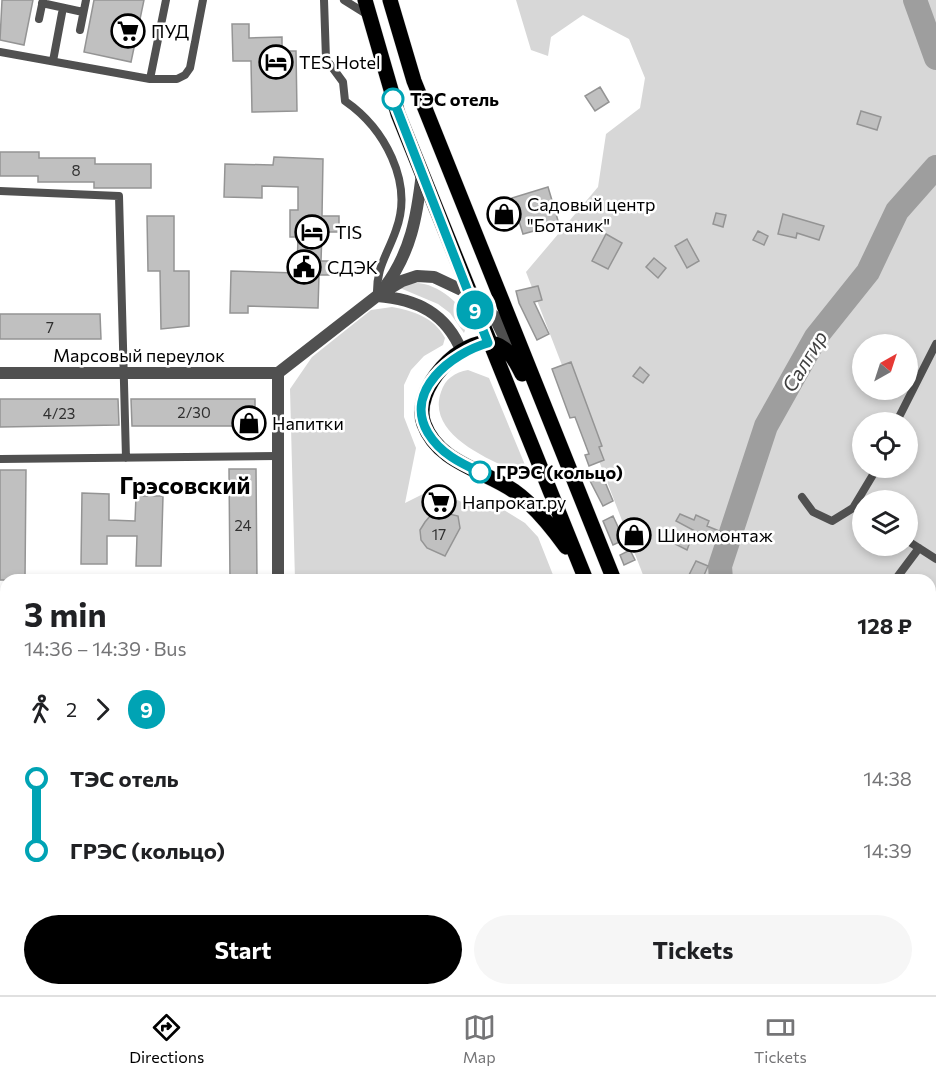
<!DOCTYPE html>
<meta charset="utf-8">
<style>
:root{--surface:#fff;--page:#f6f6f6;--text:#202124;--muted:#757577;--line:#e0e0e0;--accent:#000}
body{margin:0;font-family:Commissioner,sans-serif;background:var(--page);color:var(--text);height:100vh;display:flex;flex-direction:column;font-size:22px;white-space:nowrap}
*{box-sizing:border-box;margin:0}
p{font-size:20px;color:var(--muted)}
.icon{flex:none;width:33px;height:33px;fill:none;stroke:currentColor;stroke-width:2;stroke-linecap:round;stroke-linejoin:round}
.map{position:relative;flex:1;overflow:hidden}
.panel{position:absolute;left:0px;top:574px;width:936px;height:422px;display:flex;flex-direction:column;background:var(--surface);border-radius:18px 18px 0 0;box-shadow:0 3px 9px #0003}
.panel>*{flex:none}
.badge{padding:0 12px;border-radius:20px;font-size:21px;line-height:39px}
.needle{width:39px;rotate:39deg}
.fabs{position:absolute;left:852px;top:334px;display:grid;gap:12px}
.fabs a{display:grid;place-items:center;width:66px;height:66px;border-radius:50%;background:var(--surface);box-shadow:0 3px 9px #0003;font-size:30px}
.map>.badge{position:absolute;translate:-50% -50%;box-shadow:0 0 0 3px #fff}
.legs{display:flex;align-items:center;gap:9px;height:66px;padding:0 24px;font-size:20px}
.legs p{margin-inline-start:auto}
.summary{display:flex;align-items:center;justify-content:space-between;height:102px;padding:0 24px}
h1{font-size:33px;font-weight:700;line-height:45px}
.button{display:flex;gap:12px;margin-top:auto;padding:12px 24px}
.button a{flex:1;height:69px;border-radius:36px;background:var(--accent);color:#fff;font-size:24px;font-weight:700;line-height:69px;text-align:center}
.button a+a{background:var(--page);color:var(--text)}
ul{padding:0 24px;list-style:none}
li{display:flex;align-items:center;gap:21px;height:72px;font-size:22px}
li i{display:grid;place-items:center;width:9px;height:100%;margin:0 8px;background:currentColor}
li i::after{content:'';width:15px;height:15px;margin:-8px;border:4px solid;border-radius:50%;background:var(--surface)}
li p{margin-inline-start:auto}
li:first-child i{background:linear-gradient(#0000 50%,currentColor 0)}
li:last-child i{background:linear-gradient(currentColor 50%,#0000 0)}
.menu{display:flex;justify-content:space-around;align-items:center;height:84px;border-top:2px solid var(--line);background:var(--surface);font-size:16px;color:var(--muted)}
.menu a{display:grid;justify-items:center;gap:3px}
.menu .current{color:var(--accent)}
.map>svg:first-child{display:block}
.green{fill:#d7d7d7;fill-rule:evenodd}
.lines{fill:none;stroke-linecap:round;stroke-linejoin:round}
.river{stroke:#9e9e9e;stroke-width:24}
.building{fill:#c0c0c0;stroke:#949494;stroke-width:1.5}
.primary-casing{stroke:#dbdbdb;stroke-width:16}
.service{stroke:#505050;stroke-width:8}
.minor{stroke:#505050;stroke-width:12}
.primary{stroke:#000;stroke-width:15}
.line-1-casing{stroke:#fff;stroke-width:14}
.line-1{stroke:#00a3b4;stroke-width:9}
.stop-1-dot{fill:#fff;stroke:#00a3b4;stroke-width:3}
.labels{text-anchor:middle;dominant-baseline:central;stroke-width:5;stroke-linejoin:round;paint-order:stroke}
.number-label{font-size:15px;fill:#303030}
.poi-label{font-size:18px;fill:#000;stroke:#fff;text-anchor:start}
.stop-label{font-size:18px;font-weight:bold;fill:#000;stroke:#fff;text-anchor:start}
.street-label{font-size:18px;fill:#000;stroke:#fff}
.water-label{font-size:20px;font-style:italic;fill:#3f3f3f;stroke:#fff}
.district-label{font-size:24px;font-weight:bold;fill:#000;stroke:#fff}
</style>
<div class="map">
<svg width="936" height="995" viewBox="0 0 936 995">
<rect width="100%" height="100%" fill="#fff"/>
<path class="green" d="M516 0H936V981L930 957V580H645L526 272 598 187 606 134 640 108 645 78 629 39 583 15 551 37 548 56 531 50ZM862 345H908V390H862ZM862 423H908V468H862ZM862 501H908V546H862Z
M418 283C438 284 474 309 464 333L450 313 438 304 400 288 405 284Z
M392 307C413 311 434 317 445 338L443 345 424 356 411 370 404 385V417L416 448 405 503 433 489 475 508 499 507 525 523 538 537 555 580H295L290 389 312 357 371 310Z
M468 370 489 378 530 477C498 464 425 437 441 392 445 379 455 372 468 370Z
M306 990H717L718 993 511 995 306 992Z"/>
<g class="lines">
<path class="river" d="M915 0 936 58
M721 580 720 566 766 426 816 337 868 272 897 211 936 167
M616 990 618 995"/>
</g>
<path class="building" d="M2 0H33L24 45 0 40Z
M94 0H144L131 62 84 52Z
M232 24H249V38L282 37V51H296L297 111 252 112 251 61H233Z
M600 87 609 102 595 111 585 96Z
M861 111 881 117 877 130 857 124Z
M0 152H39V158H95V164H151V188H94V182H38V176H0Z
M274 157 323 159 322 216H339V232H322L321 261H329V275H319L318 308 248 306V313H230L231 271 297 273 298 237H290V210H298V187L262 186V198L224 197 225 164 273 165Z
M548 187 559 224 523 234 512 198Z
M716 213 726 215 723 227 713 224Z
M783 214 824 226 819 240 797 233 796 238 778 234Z
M147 216H174V271H189V326L161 329 160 271H148Z
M758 231 768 236 764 245 753 240Z
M606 234 622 243 608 269 592 261Z
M687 239 699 261 687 268 675 246Z
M654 258 666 268 658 278 646 267Z
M538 286 542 300 534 302 549 334 537 340 519 303 516 291Z
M0 314H100L101 339H0Z
M571 362 602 446 599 447 604 460 589 466 585 455 589 454 575 417 570 418 552 369Z
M640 367 649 375 643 383 633 376Z
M0 399H118L119 425 0 427Z
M131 399H255V426H132Z
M229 469H256L257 580H230Z
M0 470H26L25 580H0Z
M600 470 613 501 603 506 587 475Z
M82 493 109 494V520L135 521 136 496H163L161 566H136L137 536H107V564H81Z
M441 512 458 516 460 528 445 556 427 548 421 540 420 530 425 522 431 515Z
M680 514 694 520 696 515 709 521 707 526 724 533 719 544 676 521Z
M613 516 624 540 613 545 603 521Z
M681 532 692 537 687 550 675 544Z
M630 550 635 560 624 565 620 555Z
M696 561 708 566 702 580 688 577Z"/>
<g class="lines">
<g class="primary-casing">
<path id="primary" d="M365 0 398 114 586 580
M390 0 414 81 614 580
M522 374C516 362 509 348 495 344 462 334 411 390 424 424 438 463 484 470 514 491 535 506 551 526 566 547
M755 990 757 995
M782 990 784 995"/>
</g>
<path class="service" d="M324 0 326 59 343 82 345 101C384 128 414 182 396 230 387 256 376 267 377 296
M344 0 368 15
M42 3 83 12
M39 19 43 0
M80 30 86 0
M0 52 150 79H177L185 75 190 68 203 0
M53 61 62 13
M150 79 166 0
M0 191 119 196 126 458
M896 423 936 344
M0 459 277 456
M802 497 813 512 832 521 853 508 877 468
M908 541 936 559
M895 580 919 548
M0 621H6
M930 693 936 697
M0 771H6
M930 897 936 900
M125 990V995"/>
<path class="minor" d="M384 288C411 253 417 216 422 173
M377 296C417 299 446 313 462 352
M0 373H278
M278 373 377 296 402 281 417 276 434 277 468 293 494 316 514 357
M278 580V373
M280 990V995"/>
<use href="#primary" class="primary"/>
</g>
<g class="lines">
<g class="line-1-casing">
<path id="line-1" d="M393 99 488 343C452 353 403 391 428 433 440 453 460 463 480 472"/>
</g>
<use href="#line-1" class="line-1"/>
</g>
<defs>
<g id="supermarket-ring" transform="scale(1.725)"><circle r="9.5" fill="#fff" stroke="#000" stroke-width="1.5"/><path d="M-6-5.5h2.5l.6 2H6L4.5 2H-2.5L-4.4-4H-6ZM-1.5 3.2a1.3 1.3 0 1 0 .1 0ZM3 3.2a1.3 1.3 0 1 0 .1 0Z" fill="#000"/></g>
<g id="hotel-ring" transform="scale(1.725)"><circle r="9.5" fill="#fff" stroke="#000" stroke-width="1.5"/><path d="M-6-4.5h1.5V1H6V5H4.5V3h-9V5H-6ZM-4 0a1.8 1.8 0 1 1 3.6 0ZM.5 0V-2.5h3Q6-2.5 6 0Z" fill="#000"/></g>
<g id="shop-ring" transform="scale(1.725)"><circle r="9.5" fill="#fff" stroke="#000" stroke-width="1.5"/><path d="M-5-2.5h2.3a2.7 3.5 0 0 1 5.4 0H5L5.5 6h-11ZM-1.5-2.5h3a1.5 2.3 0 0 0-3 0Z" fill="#000"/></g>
<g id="civic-ring" transform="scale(1.725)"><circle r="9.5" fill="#fff" stroke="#000" stroke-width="1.5"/><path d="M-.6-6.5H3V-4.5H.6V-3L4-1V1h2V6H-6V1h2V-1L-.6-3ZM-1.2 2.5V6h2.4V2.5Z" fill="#000"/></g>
</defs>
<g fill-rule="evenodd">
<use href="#supermarket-ring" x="128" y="31"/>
<use href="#hotel-ring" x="276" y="62"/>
<use href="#shop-ring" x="504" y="214"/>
<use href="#hotel-ring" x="312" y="232"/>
<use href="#civic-ring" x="304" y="267"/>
<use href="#shop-ring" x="249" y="423"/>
<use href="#supermarket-ring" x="439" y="502"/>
<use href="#shop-ring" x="634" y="535"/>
</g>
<g class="stop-1-dot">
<circle cx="393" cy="99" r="10"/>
<circle cx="480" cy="472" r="10"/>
</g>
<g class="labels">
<g class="number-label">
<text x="76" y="170">8</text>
<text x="50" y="327">7</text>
<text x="194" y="412">2/30</text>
<text x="59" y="413">4/23</text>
<text x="243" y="525">24</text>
<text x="439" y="534">17</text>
</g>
<g class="poi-label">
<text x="151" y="31">ПУД</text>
<text x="299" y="62">TES Hotel</text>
<text x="527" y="204">Садовый центр<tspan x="527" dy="21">"Ботаник"</tspan></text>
<text x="335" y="232">TIS</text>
<text x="327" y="267">СДЭК</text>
<text x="272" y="423">Напитки</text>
<text x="462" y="502">Напрокат.ру</text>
<text x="657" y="535">Шиномонтаж</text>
</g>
<g class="stop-label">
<text x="410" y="99">ТЭС отель</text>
<text x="496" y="472">ГРЭС (кольцо)</text>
</g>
<g class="street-label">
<text x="139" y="355">Марсовый переулок</text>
</g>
<g class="water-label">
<text transform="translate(804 361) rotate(-59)">Салгир</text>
</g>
<g class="district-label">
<text x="185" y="484">Грэсовский</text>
</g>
</g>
</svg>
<div class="fabs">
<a><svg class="needle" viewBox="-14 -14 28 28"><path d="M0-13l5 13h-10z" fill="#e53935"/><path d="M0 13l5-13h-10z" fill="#757577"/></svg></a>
<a><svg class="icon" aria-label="locate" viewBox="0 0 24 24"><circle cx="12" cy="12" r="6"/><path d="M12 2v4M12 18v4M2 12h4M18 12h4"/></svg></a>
<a><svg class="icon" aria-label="layers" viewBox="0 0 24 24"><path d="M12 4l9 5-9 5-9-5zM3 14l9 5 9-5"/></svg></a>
</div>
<b class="badge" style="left:475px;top:310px;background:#00a3b4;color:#fff">9</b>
<section class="panel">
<div class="summary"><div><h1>3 min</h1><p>14:36 – 14:39 · Bus</p></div><b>128 ₽</b></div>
<div class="legs"><svg class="icon" aria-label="walk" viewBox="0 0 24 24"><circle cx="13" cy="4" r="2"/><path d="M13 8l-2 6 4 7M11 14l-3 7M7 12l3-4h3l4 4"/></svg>2<svg class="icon" aria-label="forward" viewBox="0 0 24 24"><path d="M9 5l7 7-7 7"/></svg><b class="badge" style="background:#00a3b4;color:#fff">9</b></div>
<ul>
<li><i style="color:#00a3b4"></i><b>ТЭС отель</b><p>14:38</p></li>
<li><i style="color:#00a3b4"></i><b>ГРЭС (кольцо)</b><p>14:39</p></li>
</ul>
<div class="button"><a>Start</a><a>Tickets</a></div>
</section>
</div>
<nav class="menu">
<a class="current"><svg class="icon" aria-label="directions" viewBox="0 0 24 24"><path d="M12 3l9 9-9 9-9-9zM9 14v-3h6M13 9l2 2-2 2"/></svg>Directions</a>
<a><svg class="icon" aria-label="map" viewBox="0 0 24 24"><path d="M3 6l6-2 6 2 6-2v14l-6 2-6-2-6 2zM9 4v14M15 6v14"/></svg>Map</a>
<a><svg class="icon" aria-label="tickets" viewBox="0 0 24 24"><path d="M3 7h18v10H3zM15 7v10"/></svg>Tickets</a>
</nav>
